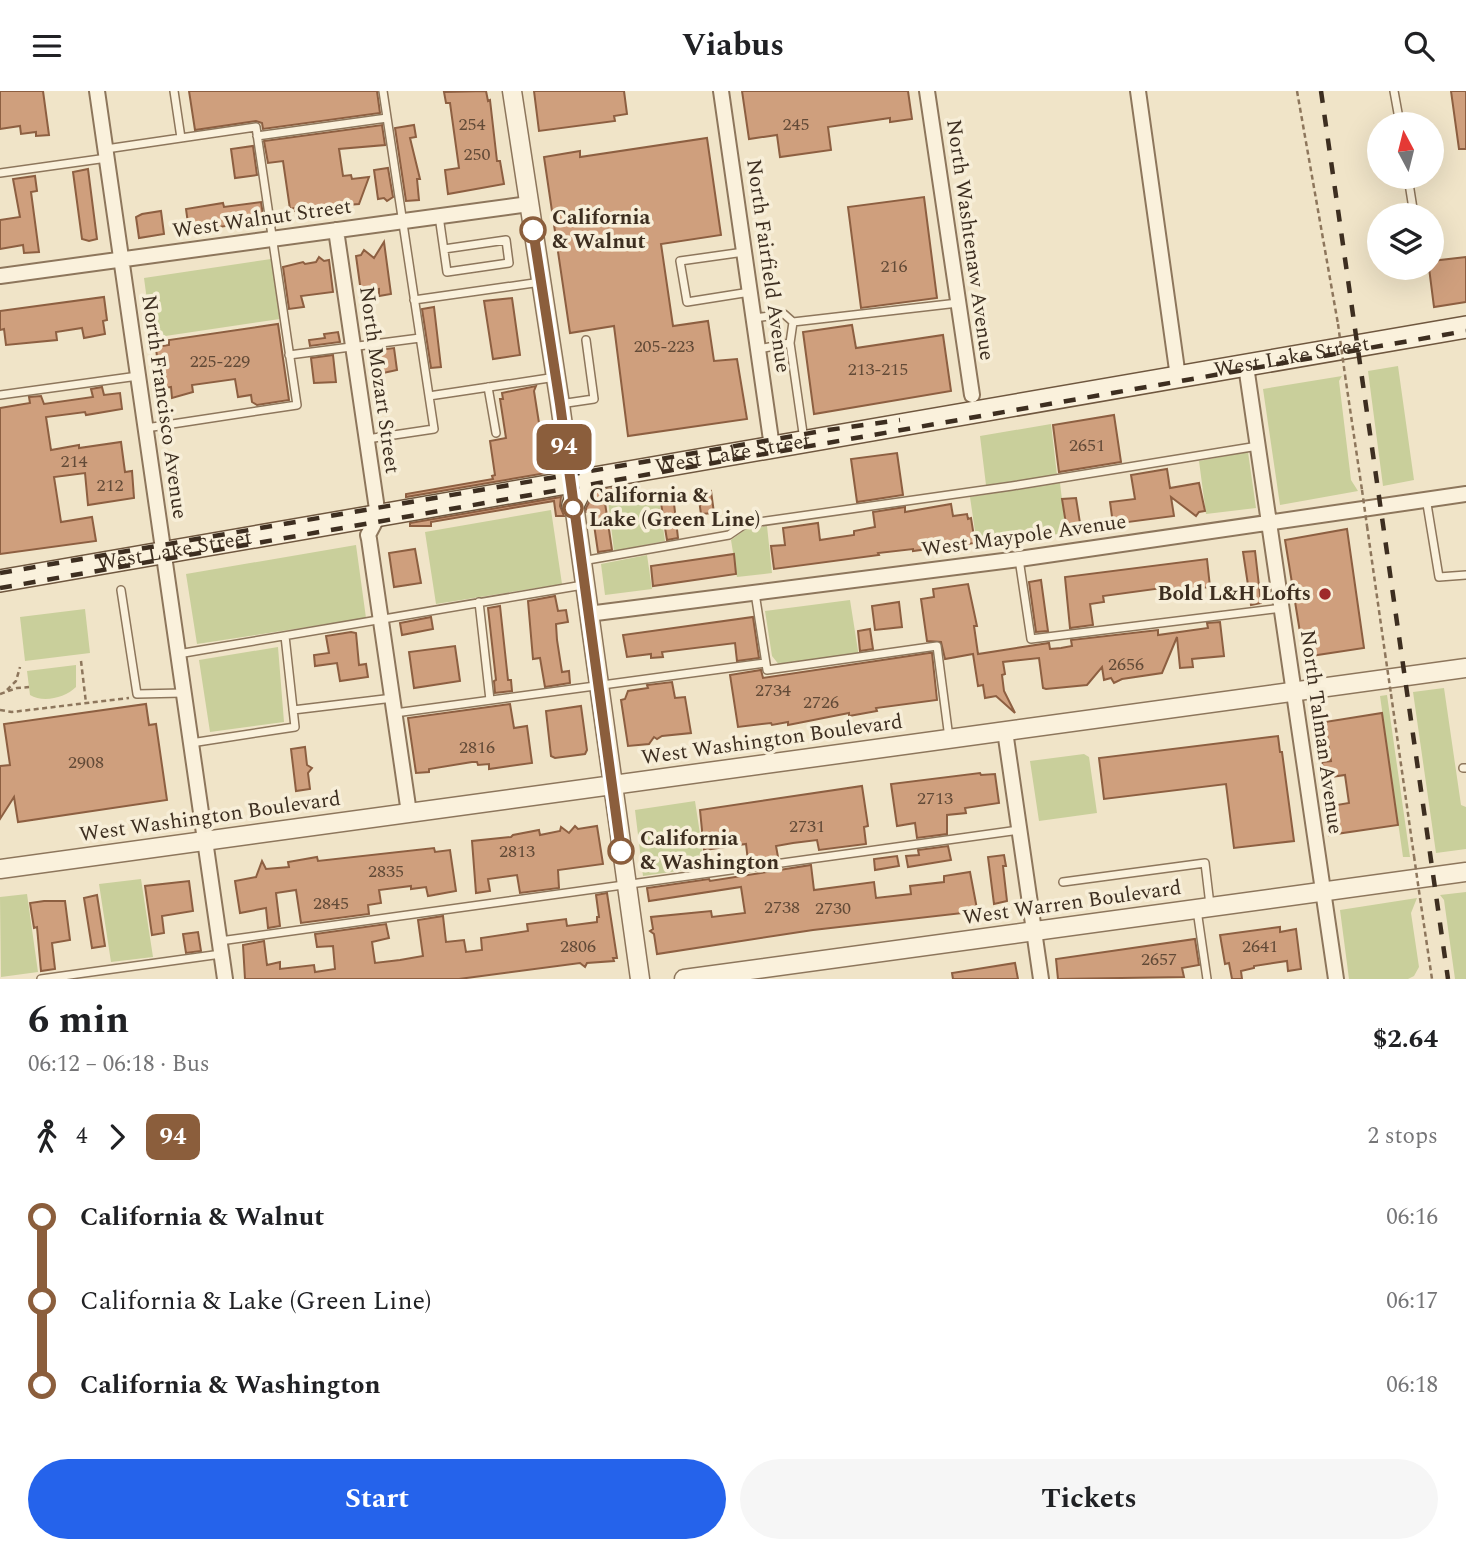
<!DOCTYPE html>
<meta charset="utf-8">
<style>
:root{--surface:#fff;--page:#f6f6f6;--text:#202124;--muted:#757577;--accent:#2563eb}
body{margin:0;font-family:Spectral,serif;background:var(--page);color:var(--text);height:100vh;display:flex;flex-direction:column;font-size:26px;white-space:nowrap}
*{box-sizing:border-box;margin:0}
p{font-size:23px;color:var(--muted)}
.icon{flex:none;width:38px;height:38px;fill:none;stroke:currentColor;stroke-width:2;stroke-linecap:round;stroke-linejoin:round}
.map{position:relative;height:888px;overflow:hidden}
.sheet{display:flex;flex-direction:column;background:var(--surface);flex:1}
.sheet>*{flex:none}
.badge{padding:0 14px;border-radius:10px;font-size:24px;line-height:46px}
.needle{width:46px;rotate:353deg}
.controls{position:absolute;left:1367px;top:21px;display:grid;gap:14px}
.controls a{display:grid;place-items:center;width:77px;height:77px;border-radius:50%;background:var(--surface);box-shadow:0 7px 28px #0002;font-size:35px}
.map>.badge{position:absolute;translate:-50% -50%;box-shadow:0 0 0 4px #fff}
.legs{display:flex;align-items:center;gap:10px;height:77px;padding:0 28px;font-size:23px}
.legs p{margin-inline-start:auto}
.overview{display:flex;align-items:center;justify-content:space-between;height:119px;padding:0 28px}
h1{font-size:38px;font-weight:700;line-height:52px}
.action{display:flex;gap:14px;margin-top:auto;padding:14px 28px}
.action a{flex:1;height:80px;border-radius:42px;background:var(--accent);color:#fff;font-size:28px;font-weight:700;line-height:80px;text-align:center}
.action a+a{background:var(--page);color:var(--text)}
ul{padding:0 28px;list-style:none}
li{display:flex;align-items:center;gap:24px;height:84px;font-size:26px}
li i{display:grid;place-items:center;width:10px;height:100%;margin:0 9px;background:currentColor}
li i::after{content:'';width:18px;height:18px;margin:-9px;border:5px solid;border-radius:50%;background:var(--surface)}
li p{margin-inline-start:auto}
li:first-child i{background:linear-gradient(#0000 50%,currentColor 0)}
li:last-child i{background:linear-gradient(currentColor 50%,#0000 0)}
header{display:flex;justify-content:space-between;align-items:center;height:91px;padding:0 28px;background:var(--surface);font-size:32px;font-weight:700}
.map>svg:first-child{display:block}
.green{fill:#c9cf9b}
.building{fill:#cf9f7d;stroke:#8d5f41;stroke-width:2}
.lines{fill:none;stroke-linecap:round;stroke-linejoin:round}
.service-casing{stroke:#8d765c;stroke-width:10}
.minor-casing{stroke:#8d765c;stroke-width:18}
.tertiary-casing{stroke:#8d765c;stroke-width:21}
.secondary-casing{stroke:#6f573f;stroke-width:24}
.path{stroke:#8d765c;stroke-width:2.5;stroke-dasharray:5 3.5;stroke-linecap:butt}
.service{stroke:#faf1dc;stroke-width:7}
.minor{stroke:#faf1dc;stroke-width:14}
.tertiary{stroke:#faf1dc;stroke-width:18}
.secondary{stroke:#faf1dc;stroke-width:21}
.rail{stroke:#3d2e20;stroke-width:4.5;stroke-dasharray:12 12;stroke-linecap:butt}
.path-bridge{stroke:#8d765c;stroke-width:2.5;stroke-dasharray:5 3.5;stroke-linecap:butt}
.line-1-casing{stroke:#fff;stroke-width:16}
.line-1{stroke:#8b5e3c;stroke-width:10}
.stop-1-dot{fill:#fff;stroke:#8b5e3c;stroke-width:3.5}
.poi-dot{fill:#9e2a2b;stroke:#f7eed8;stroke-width:2.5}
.labels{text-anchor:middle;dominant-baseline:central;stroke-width:7;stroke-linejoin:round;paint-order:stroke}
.number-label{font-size:18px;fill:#624a37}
.stop-label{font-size:21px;font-weight:bold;fill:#3d2e20;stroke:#f7eed8;text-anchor:start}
.street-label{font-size:21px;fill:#3d2e20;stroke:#f7eed8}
.poi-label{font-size:21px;font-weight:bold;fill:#3d2e20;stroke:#f7eed8;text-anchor:end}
</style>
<header><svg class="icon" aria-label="menu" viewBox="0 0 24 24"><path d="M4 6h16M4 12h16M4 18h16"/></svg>Viabus<svg class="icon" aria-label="search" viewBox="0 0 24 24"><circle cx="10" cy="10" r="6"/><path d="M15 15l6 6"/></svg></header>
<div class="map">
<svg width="1466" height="888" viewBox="0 0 1466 888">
<rect width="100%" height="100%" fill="#f0e4c8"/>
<path class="green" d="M271 168 280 228 152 247 144 187Z
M1398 275 1414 389 1383 395 1368 280Z
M1342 285 1339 290 1351 389 1358 400 1280 414 1263 298Z
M1051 333 1057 384 986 394 980 345Z
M1248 361 1256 417 1206 423 1199 370Z
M1060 392 1066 442 977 454 970 406Z
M658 400 665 450 614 460 608 409Z
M551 419 562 493 436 513 425 441Z
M767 435 772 482 737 486 731 449 746 438Z
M356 454 366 527 197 553 186 483Z
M647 464 652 498 605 504 601 473Z
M850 509 859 566 780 575 772 565 765 520Z
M85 518 90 562 25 570 20 526Z
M278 556 284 631 210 641 199 569Z
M76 574V596C65 607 43 612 30 604L27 580Z
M1444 597 1461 714 1466 716V758L1436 762 1413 601Z
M1387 604 1410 766H1403L1380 605Z
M1084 663 1089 666 1097 722 1039 730 1030 670Z
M695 710 705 776 643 785 635 719Z
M141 788 153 866 111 871 99 793Z
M1466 801V888H1455L1444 809 1440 804Z
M27 803 38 881 1 886 0 806Z
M1417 807 1411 822 1419 876 1414 885 1408 888H1349L1340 819Z"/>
<path class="building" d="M0 0H43L49 44 36 45V41L21 43 20 35 0 38Z
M189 0H377L380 22 263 38 262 32 256 30 195 39Z
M486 0 488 10 490 9 497 70H500L504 93 448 103 445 79 459 77 450 12H446L444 1Z
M534 0H624L627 23 614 25 615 30 539 40Z
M742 0H908L912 28 890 31V27L828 36 831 59 780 66 777 44 749 48Z
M1451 0H1466V58H1459Z
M382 34 385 54 339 58 343 85 351 84 352 88 369 86 359 113 347 114 348 118 320 121 319 118 295 120V117L290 118 283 70 268 72 264 50Z
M414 34 416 46 410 47 420 88H417L419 109 406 110 395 37Z
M707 47 721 144 661 153 673 235 708 230 714 270 737 268 747 328 628 345 614 235 570 242 544 66 580 60V66Z
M253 55 257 84 235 87 231 58Z
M388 77 393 106 387 110 384 107 378 108 374 79Z
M88 78 97 148 89 150 82 148 73 81Z
M35 85 37 100 31 101 39 161 24 162 23 154 0 158V129L20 126 13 88Z
M924 106 937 207 861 217 848 116Z
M261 111 264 130 189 140 186 118 223 112 224 116Z
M161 120 164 143 139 147 136 126 142 123Z
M384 151 391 203 379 205V198L361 201 356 165 361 164 364 159 374 167Z
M319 166 324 170 329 169 333 201 301 205 304 216 289 218 283 176 303 171 305 173 316 171Z
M1466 166V211L1434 216 1429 177H1432V170Z
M104 206 107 229 103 230 105 243 84 247 82 237 56 241 57 249 6 254 4 238 0 239V220Z
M512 207 520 264 493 268 484 210Z
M434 216 441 276 431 277 422 218Z
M278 233 289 309 257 314 252 311 251 304 238 306 235 288 192 294 193 301 172 307 171 296 160 298 156 256 169 254V249Z
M852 234 856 257 943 244 951 300 814 323 803 241Z
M338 241 340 251 310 255 309 249 325 247 324 243Z
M394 257 397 279 374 284 371 260Z
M333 264 336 291 314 292 311 267Z
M536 295 534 300 544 364 548 375 557 373 558 380 406 406V403L493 388 492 385 495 384 490 350 506 347 500 308H503L502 302Z
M102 296 104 304 120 302 122 318 86 324 85 321 46 326 51 359 79 354V357L121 351 125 381 132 380 134 407 88 414 85 382 54 386 61 431 92 426 96 450 0 463V317L30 312 29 306 41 305 44 313 93 306 91 298Z
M1114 324 1121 371 1059 381 1053 334Z
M897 362 903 404 857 411 851 368Z
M1167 378 1170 397 1199 392 1205 420 1199 421 1196 425 1171 406 1174 425 1113 433 1110 411 1135 408 1131 384Z
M615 397 616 403 604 405 612 459 598 461 592 420 586 421V417L595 400Z
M711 400 714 422 701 423 698 402Z
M673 404 678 447 667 449 660 406Z
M561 406 560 415 564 425H556L554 410 431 431V435H410V432Z
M1076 407 1080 432 1066 433 1062 408Z
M951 413 953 425 967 423 968 428 971 427 975 452 928 458 913 460V458L878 462 879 464 774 478 771 455 785 454 783 437 818 432 820 449 833 447 854 444V440L875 436 873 421 905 416V421Z
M1347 438 1364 557 1304 566 1285 449Z
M415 458 421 492 394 496 389 462Z
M1255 460 1261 512 1251 514 1243 461Z
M734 463 736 483 653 495 651 475Z
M1207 468 1210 496 1163 502 1162 497 1103 505 1104 511 1090 513 1093 534 1070 537 1065 486Z
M1041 489 1048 540 1036 541 1029 491Z
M968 493 977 535H974L978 563 1049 552 1050 558 1061 557 1072 555 1071 549 1158 539V544L1208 537 1207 532 1220 531 1224 565 1192 568 1193 576 1180 577 1177 546 1162 582 1122 588 1114 592 1111 587 1104 589 1102 576 1087 594 1046 598 1043 597 1039 567 1003 571 1005 583 1002 584 1004 600 1015 622 996 605 985 607 983 594 978 595 973 563 945 568 941 551 927 550 921 508 934 506 933 498Z
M555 505 558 520 566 519 568 531 556 533 557 549 562 581 569 580 570 592 545 596 540 567 533 568 528 510Z
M899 511 902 536 875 539 872 515Z
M500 515 508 589H511L512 600 495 602 494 590 496 589 488 517Z
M431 526 433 538 402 544 400 532Z
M753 526 759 567 737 570 735 552 662 561 663 566 651 567V563L627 566 623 544Z
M870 538 873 558 860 560 858 540Z
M351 541 356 542 359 574 366 573 368 586 340 590 337 572 315 575 314 564 329 562 326 545Z
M455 555 460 590 414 597 409 561Z
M929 562H932L937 609 876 617 877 620 849 625V622L788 634V631L772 634 771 632 738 636 730 584 761 579 763 587Z
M672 591 675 607 685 606 691 642 662 645 657 648 654 646 649 653 628 655 621 609 625 608 628 600 648 597 647 594Z
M146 613 149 634 156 633 167 709 18 731 14 706 0 728V675L10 674 4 633Z
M510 613 514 637 527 635 532 672 489 678V673L478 674 477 671H472L429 678V681L416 682 408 627Z
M581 615 587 659 585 663 555 667 551 665 546 620Z
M1382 622 1398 734 1329 744 1325 716 1349 712 1345 684 1324 687 1322 671 1331 670 1325 631Z
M1278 645 1280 661H1282L1294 750 1234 757 1226 693 1104 708 1099 667Z
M305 656 307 674 312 677 308 682 310 698 296 700 291 658Z
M980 682 981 684 995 683 999 712 965 717 966 722 947 724V743L917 747 915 732 897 735 891 693Z
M862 695 868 735 864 736 866 753 819 759 817 749 793 752 776 755 778 766 748 770 746 753 704 759 700 719Z
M575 735 578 738 597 735 603 773 558 779 559 797 520 802 517 784 488 788 490 800 476 802 472 750 511 746 513 744 539 739 540 744 560 740 561 736 569 742Z
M948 755 951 769 908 776 906 765 919 764 918 759Z
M434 757 435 761 450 759 456 800 428 805 426 796 411 798V795L379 799 381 812 368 814 369 823 301 832 296 799 276 802 280 835 268 837 266 817 240 822 235 790 256 786 262 770 266 778 289 776 288 771 317 766 318 770Z
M1004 764 1006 775H1003L1007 810 994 813 988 766Z
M897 765 899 775 875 779 874 768Z
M811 774 814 799 874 791 876 807 911 803 910 795 944 791V785L970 781 977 818 962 820 963 822 813 839 657 863 654 843 650 840 653 838 651 826 711 820 712 826 745 822 741 796 649 810 647 797 709 788 710 790Z
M189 790 193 820 162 825 164 842 152 844 145 795Z
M607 802 617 867H613L614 870 587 872 585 876 580 872 459 888H245L243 854 264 850 267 874 280 871V878L314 874 315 881 335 878 333 855 317 856 315 843 386 833 389 847 372 851 375 872 400 869 423 865 418 829 443 825 446 851 464 849 466 861 482 859 481 847 528 840 527 833 566 828 567 835 597 831V826H599L596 804Z
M97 804 105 855 92 857 84 807Z
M44 810H65L70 849 52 852 55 878 41 880 37 836 34 837 30 812Z
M1280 836V841L1296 838 1301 878 1288 880 1287 870 1254 875V877L1241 880 1242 888H1232L1229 872 1225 873 1220 844Z
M198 841 201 860 186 862 183 843Z
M1195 848 1199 874 1182 877 1184 886 1058 888 1056 868Z
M1015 872 1018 888H953L952 882Z"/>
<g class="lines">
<g class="service-casing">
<path id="service" d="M174 0 181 47
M1394 0 1400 33
M257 45 387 27
M106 58 256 36 297 314 146 337
M0 82 107 67
M1408 86 1414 124
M439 125 447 181 509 172 506 149 444 158
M744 161 680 170 687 211 750 201
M414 209 541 191
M754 227 784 223 793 231 790 252 759 258
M793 231 958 212
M790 252 804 349
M289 264 420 247
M488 296 496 342
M0 304 138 285
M429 305 556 286
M560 313 594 308 586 249
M367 348 434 338 383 0
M1426 407 1439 486 1466 484
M1019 468 1031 548 1282 517
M582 470 729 444 745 433 1012 395 1258 355
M121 499 137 603 183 602
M755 502 767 579 937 555 949 647
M479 511 490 609
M178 563 583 494
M293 619 393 607
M395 622 765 572
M191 652 295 636 285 545
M1463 677H1466
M1063 791 1205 772 1210 814
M1197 819 1207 888
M220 850 1019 739
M41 888 221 863"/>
</g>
<g class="minor-casing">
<path id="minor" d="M97 0 225 888
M721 0 772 356
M927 0 972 304
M1138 0 1178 286
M336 139 378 425 368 444 369 448 409 722
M0 185 529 113
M1246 275 1336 888
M588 523 1019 468 1466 403
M1005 640 1041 888"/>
</g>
<g class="tertiary-casing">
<path id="tertiary" d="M512 0 560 313 640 888
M0 778 1466 577
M684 888 1466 781"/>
</g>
<g class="secondary-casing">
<g id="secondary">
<path d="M573 414 586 388"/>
<path id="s1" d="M0 490 1466 236"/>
</g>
</g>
<path class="path" d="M1297 0 1338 233
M1345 284 1362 399
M1367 435 1385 562
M81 570 86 612
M7 599 16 590 20 576
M0 603 17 597 29 596
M1391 603 1414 765
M0 619 12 621 129 607
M1420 807 1432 888"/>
<use href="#service" class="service"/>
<use href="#minor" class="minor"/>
<use href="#tertiary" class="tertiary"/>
<use href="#secondary" class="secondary"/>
<path class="rail" d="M1321 0 1448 888
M0 482 828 339 900 329
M0 497 1466 240"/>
<path class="path-bridge" d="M1338 233 1345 284
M1362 399 1367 435
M1385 562 1391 603
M1414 765 1420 807"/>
</g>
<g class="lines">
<g class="line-1-casing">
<path id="line-1" d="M533 139 560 313 621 760"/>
</g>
<use href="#line-1" class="line-1"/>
</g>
<g class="stop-1-dot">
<circle cx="533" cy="139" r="12"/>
<circle cx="573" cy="417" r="9"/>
<circle cx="621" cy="760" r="12"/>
</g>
<circle class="poi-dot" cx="1325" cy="503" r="7"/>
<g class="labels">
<g class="number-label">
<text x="472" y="33">254</text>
<text x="796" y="33">245</text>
<text x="477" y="63">250</text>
<text x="894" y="175">216</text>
<text x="664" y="255">205-223</text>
<text x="220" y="270">225-229</text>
<text x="878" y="278">213-215</text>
<text x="1087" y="354">2651</text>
<text x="74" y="370">214</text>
<text x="110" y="394">212</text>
<text x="1126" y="573">2656</text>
<text x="773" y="599">2734</text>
<text x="821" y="611">2726</text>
<text x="477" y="656">2816</text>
<text x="86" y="671">2908</text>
<text x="935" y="707">2713</text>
<text x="807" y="735">2731</text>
<text x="517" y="760">2813</text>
<text x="386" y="780">2835</text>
<text x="331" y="812">2845</text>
<text x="782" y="816">2738</text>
<text x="833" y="817">2730</text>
<text x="578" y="855">2806</text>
<text x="1260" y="855">2641</text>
<text x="1159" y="868">2657</text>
</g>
<g class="stop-label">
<text x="552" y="127">California<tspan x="552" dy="24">&amp; Walnut</tspan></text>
<text x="589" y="405">California &amp;<tspan x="589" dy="24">Lake (Green Line)</tspan></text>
<text x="640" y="748">California<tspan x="640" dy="24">&amp; Washington</tspan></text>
</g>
<g class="street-label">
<text transform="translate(262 128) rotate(-8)">West Walnut Street</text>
<text transform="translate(970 149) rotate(82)">North Washtenaw Avenue</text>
<text transform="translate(768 175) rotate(82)">North Fairfield Avenue</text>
<text stroke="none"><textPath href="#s1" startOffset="1311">West Lake Street</textPath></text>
<text transform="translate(379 289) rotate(82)">North Mozart Street</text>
<text transform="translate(164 316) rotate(82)">North Francisco Avenue</text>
<text stroke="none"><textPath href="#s1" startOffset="744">West Lake Street</textPath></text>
<text transform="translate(1024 445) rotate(-8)">West Maypole Avenue</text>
<text stroke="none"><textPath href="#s1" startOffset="177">West Lake Street</textPath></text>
<text transform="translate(1321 641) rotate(82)">North Talman Avenue</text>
<text transform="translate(772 649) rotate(-8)">West Washington Boulevard</text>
<text transform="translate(210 726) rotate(-8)">West Washington Boulevard</text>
<text transform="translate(1072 812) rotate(-8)">West Warren Boulevard</text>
</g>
<g class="poi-label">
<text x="1311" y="503">Bold L&amp;H Lofts</text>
</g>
</g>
</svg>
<div class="controls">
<a><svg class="needle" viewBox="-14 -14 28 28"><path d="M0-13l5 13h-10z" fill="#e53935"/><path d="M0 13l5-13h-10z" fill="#757577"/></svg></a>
<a><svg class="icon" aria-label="layers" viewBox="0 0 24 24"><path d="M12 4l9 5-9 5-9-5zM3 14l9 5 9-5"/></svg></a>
</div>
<b class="badge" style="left:564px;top:356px;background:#8b5e3c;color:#fff">94</b>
</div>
<section class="sheet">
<div class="overview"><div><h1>6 min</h1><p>06:12 – 06:18 · Bus</p></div><b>$2.64</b></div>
<div class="legs"><svg class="icon" aria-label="walk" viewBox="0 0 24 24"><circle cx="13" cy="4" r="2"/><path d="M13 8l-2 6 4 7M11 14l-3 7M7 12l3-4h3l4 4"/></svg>4<svg class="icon" aria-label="forward" viewBox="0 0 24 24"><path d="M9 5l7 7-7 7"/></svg><b class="badge" style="background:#8b5e3c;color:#fff">94</b><p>2 stops</p></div>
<ul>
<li><i style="color:#8b5e3c"></i><b>California &amp; Walnut</b><p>06:16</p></li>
<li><i style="color:#8b5e3c"></i><span>California &amp; Lake (Green Line)</span><p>06:17</p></li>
<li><i style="color:#8b5e3c"></i><b>California &amp; Washington</b><p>06:18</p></li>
</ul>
<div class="action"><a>Start</a><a>Tickets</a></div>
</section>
